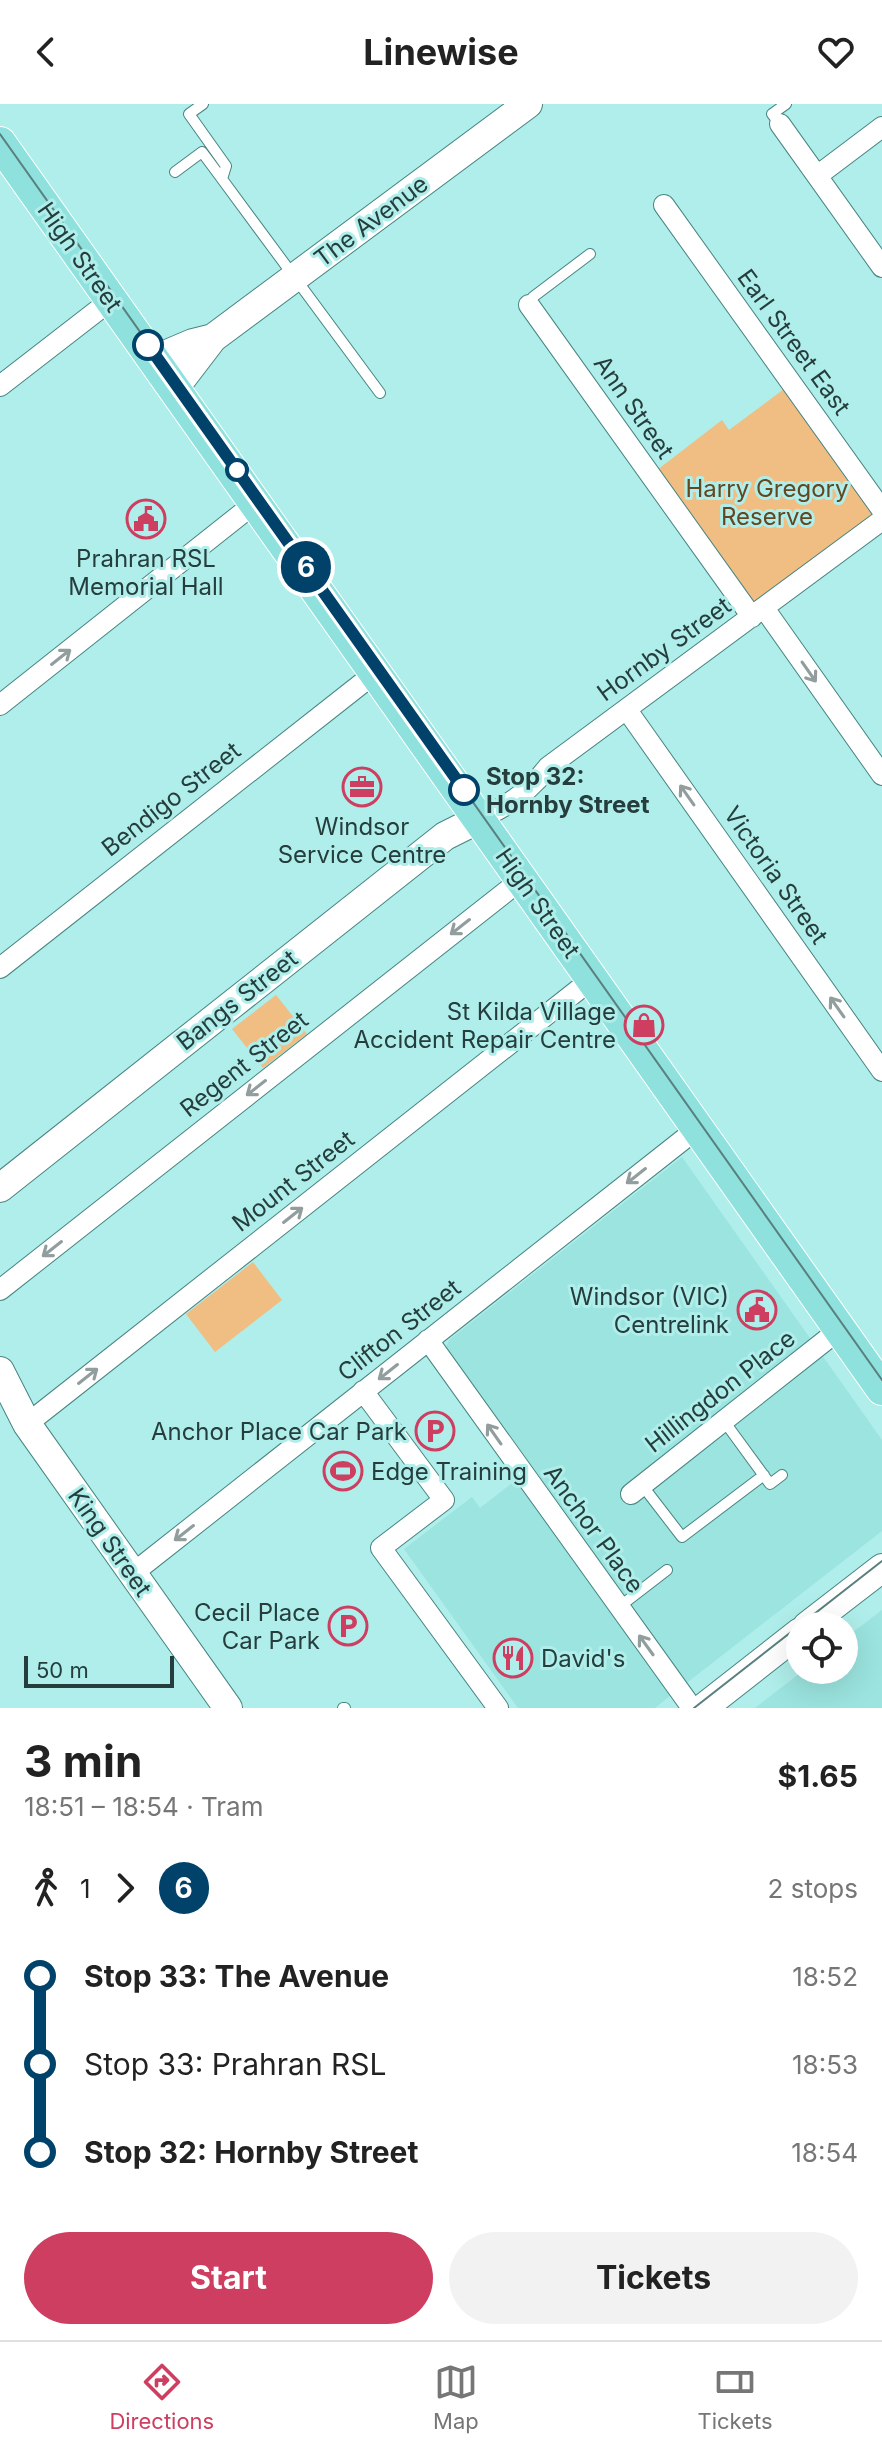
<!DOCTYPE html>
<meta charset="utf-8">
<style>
:root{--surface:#fff;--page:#f2f2f2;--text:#222;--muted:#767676;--line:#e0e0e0;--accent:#ce3e60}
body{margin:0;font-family:Inter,sans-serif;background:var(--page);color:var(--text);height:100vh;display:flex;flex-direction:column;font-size:30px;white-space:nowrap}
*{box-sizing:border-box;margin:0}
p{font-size:26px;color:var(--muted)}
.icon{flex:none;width:44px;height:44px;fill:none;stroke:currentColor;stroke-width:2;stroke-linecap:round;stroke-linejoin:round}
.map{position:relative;height:1604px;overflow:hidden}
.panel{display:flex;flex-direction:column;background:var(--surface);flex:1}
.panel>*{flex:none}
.badge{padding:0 16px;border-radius:26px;font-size:28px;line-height:52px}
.buttons{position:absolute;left:786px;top:1508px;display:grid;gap:16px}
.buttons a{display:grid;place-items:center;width:72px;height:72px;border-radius:50%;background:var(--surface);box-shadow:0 8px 32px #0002;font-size:40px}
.scale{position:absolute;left:24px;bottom:20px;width:150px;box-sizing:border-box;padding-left:8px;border:4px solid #253e3d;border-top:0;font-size:22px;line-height:28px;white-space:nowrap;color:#253e3d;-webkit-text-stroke:6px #afeeea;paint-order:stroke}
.map>.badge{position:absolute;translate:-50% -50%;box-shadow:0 0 0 4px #fff}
.legs{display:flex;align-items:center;gap:12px;height:88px;padding:0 24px;font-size:26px}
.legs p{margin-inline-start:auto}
.headline{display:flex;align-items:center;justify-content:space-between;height:136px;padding:0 24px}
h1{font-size:44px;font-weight:700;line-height:60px}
.cta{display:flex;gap:16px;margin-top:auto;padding:16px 24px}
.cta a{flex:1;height:92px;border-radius:48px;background:var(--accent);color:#fff;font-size:32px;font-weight:700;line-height:92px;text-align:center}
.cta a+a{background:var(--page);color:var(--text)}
ul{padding:0 24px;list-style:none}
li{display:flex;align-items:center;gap:28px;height:88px;font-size:30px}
li i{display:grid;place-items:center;width:12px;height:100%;margin:0 10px;background:currentColor}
li i::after{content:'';width:20px;height:20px;margin:-10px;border:6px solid;border-radius:50%;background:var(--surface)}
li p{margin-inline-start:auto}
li:first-child i{background:linear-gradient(#0000 50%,currentColor 0)}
li:last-child i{background:linear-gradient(currentColor 50%,#0000 0)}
header{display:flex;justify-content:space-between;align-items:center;height:104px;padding:0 24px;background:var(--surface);font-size:36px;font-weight:700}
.dock{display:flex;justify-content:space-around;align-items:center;height:112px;border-top:2px solid var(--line);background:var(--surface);font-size:22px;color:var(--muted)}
.dock a{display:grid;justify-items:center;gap:4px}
.dock .selected{color:var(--accent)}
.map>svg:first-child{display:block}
.built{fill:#9be4df}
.green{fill:#f0be82}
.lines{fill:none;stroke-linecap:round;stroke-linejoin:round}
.lane-casing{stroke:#488581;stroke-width:12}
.street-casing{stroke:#488581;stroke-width:22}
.secondary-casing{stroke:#488581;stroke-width:30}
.primary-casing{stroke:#fff;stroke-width:34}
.lane{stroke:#fff;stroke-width:10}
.street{stroke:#fff;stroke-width:20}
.secondary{stroke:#fff;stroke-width:28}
.primary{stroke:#8fe1dd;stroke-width:32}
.tram{stroke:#59807e;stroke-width:2}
.oneway{stroke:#929e9e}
.line-1-casing{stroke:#fff;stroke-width:18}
.line-1{stroke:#01426a;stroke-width:12}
.stop-1-dot{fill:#fff;stroke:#01426a;stroke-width:4}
.labels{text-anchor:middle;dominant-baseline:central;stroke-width:6;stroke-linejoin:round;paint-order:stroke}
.street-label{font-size:24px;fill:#253e3d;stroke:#afeeea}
.park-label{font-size:24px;fill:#644621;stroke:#afeeea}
.poi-label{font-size:24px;fill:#253e3d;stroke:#afeeea;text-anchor:end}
.stop-label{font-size:24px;font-weight:bold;fill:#253e3d;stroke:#afeeea;text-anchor:start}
</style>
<header><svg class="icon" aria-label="back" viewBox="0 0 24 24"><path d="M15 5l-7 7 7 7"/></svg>Linewise<svg class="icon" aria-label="heart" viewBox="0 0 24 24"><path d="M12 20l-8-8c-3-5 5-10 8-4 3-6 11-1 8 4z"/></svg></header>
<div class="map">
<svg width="882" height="1604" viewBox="0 0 882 1604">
<rect width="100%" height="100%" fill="#afeeea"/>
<path class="built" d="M682 1053 882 1336V1427L684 1581 445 1245 449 1236Z
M516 1376 671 1591 655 1604H518L404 1445 472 1393 480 1404Z
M882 1506V1604H755L804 1566H844V1535Z"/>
<path class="green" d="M792 279 882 414 747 512 648 373 722 316 729 326Z
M276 891 307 930 263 964 232 925Z
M253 1158 282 1196 215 1248 186 1210Z"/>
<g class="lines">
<g class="lane-casing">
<path id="lane" d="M203 0 189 10 226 62 222 75 380 289
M780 20 772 10 786 0
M175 68 202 48 222 75
M529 201 533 193 590 150
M724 1317 770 1380 782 1371
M642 1381 682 1433 764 1371
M619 1503 667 1466
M343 1604H345"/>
</g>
<g class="street-casing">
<path id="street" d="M780 20 882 163
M817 72 882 23
M664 101 882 406
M529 201 752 513
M0 282 111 196
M764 504 882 671
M0 601 255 399
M627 606 882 967
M479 715C505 704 530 687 548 663L882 416
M0 864 375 569
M0 1186 522 775
M428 1236 692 1604
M363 1287 444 1396 381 1444 498 1604
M27 1320 592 875
M631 1390 840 1225
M132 1470 698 1024"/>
</g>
<g class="secondary-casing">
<path id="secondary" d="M153 256 193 239 213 234
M174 285 213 234 528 0
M0 1084 445 732 479 715
M0 1267 27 1320 228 1604
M807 1522 882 1464
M703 1604 800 1528"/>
</g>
<g class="primary-casing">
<path id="primary" d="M0 39 882 1285"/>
</g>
<use href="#lane" class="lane"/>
<use href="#street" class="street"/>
<use href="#secondary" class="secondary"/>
<use href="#primary" class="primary"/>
<path class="tram" d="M0 30 882 1276
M694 1604 882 1457"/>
</g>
<defs><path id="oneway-shaft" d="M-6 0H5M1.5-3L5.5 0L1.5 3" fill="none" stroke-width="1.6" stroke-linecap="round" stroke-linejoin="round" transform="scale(2)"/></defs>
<g class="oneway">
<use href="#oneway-shaft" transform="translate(61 553) rotate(-38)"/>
<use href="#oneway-shaft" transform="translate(809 568) rotate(55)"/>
<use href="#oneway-shaft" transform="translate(687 691) rotate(-125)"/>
<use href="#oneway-shaft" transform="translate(460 823) rotate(142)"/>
<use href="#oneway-shaft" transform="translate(837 903) rotate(-125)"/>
<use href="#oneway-shaft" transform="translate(256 984) rotate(142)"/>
<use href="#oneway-shaft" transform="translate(636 1072) rotate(142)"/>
<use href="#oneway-shaft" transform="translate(293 1111) rotate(-38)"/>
<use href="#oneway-shaft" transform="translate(52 1145) rotate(142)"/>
<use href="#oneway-shaft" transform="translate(388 1268) rotate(142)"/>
<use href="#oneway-shaft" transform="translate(88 1272) rotate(-38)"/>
<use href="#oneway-shaft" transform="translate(494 1330) rotate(-125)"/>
<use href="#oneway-shaft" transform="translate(184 1429) rotate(142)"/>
<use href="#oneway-shaft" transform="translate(646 1541) rotate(-126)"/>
</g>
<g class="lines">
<g class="line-1-casing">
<path id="line-1" d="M148 241 464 686"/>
</g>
<use href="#line-1" class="line-1"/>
</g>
<defs>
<g id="civic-ring" transform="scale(2)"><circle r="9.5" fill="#afeeea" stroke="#ce3e60" stroke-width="1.5"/><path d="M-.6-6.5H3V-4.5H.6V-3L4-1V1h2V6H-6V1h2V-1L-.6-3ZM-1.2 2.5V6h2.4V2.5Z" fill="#ce3e60"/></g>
<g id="office-ring" transform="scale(2)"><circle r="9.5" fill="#afeeea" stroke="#ce3e60" stroke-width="1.5"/><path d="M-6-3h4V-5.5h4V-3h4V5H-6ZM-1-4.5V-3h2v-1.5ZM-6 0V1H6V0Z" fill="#ce3e60"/></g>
<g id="shop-ring" transform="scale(2)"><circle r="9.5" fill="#afeeea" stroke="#ce3e60" stroke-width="1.5"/><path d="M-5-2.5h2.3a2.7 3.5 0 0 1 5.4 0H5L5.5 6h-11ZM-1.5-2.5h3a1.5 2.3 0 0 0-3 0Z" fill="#ce3e60"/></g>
<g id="parking-ring" transform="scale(2)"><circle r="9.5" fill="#afeeea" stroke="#ce3e60" stroke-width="1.5"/><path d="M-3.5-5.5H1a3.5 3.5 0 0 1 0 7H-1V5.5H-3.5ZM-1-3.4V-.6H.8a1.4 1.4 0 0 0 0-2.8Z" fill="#ce3e60"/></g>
<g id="stadium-ring" transform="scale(2)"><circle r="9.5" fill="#afeeea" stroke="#ce3e60" stroke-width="1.5"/><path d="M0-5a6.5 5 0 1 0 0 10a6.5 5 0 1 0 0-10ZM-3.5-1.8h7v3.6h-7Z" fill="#ce3e60"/></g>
<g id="restaurant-ring" transform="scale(2)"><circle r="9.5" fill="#afeeea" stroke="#ce3e60" stroke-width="1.5"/><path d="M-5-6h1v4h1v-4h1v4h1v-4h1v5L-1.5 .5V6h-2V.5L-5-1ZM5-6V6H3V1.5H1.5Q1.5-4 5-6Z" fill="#ce3e60"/></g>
</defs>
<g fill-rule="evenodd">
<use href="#civic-ring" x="146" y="415"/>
<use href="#office-ring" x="362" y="683"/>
<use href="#shop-ring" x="644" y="921"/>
<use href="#civic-ring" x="757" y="1206"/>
<use href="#parking-ring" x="435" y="1327"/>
<use href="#stadium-ring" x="343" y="1367"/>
<use href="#parking-ring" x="348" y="1522"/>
<use href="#restaurant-ring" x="513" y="1554"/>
</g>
<g class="stop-1-dot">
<circle cx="148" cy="241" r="14"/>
<circle cx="237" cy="366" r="10"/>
<circle cx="464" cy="686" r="14"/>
</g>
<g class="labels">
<g class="street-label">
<text transform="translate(371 117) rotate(-37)">The Avenue</text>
<text transform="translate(80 153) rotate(55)">High Street</text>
<text transform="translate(794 238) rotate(54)">Earl Street East</text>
<text transform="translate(634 303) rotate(55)">Ann Street</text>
<text transform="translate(664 545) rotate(-36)">Hornby Street</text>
<text transform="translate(171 695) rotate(-38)">Bendigo Street</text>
<text transform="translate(776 771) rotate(55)">Victoria Street</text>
<text transform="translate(538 799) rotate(55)">High Street</text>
<text transform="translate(237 896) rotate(-38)">Bangs Street</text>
<text transform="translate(244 960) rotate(-38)">Regent Street</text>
<text transform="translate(293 1077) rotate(-38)">Mount Street</text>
<text transform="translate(399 1226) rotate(-38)">Clifton Street</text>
<text transform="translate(720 1287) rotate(-38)">Hillingdon Place</text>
<text transform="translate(594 1425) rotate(54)">Anchor Place</text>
<text transform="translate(110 1438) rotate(55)">King Street</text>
</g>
<g class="park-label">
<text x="767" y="384">Harry Gregory<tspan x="767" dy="28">Reserve</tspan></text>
</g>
<g class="poi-label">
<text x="146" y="454" text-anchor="middle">Prahran RSL<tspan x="146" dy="28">Memorial Hall</tspan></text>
<text x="362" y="722" text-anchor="middle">Windsor<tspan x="362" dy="28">Service Centre</tspan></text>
<text x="616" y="907">St Kilda Village<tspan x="616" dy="28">Accident Repair Centre</tspan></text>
<text x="729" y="1192">Windsor (VIC)<tspan x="729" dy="28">Centrelink</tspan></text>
<text x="407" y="1327">Anchor Place Car Park</text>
<text x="371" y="1367" text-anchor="start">Edge Training</text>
<text x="320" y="1508">Cecil Place<tspan x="320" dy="28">Car Park</tspan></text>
<text x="541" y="1554" text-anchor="start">David's</text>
</g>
<g class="stop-label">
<text x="486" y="672">Stop 32:<tspan x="486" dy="28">Hornby Street</tspan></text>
</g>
</g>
</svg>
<div class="buttons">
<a><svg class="icon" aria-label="locate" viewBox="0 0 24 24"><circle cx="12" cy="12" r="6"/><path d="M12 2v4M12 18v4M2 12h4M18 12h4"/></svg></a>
</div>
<div class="scale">50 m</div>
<b class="badge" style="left:306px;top:463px;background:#01426a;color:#fff">6</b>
</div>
<section class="panel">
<div class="headline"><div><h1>3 min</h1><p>18:51 – 18:54 · Tram</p></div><b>$1.65</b></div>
<div class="legs"><svg class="icon" aria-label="walk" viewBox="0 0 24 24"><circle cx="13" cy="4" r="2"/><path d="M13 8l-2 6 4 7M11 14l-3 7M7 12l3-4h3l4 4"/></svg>1<svg class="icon" aria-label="forward" viewBox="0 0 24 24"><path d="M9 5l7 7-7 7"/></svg><b class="badge" style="background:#01426a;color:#fff">6</b><p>2 stops</p></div>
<ul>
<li><i style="color:#01426a"></i><b>Stop 33: The Avenue</b><p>18:52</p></li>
<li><i style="color:#01426a"></i><span>Stop 33: Prahran RSL</span><p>18:53</p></li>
<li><i style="color:#01426a"></i><b>Stop 32: Hornby Street</b><p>18:54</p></li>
</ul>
<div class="cta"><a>Start</a><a>Tickets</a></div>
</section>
<nav class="dock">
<a class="selected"><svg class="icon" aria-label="directions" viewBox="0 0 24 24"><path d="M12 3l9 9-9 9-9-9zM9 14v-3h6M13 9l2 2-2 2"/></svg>Directions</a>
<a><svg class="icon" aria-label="map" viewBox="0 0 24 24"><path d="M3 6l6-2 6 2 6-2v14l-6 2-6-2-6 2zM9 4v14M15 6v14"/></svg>Map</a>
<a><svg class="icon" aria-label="tickets" viewBox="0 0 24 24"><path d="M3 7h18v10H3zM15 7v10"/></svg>Tickets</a>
</nav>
